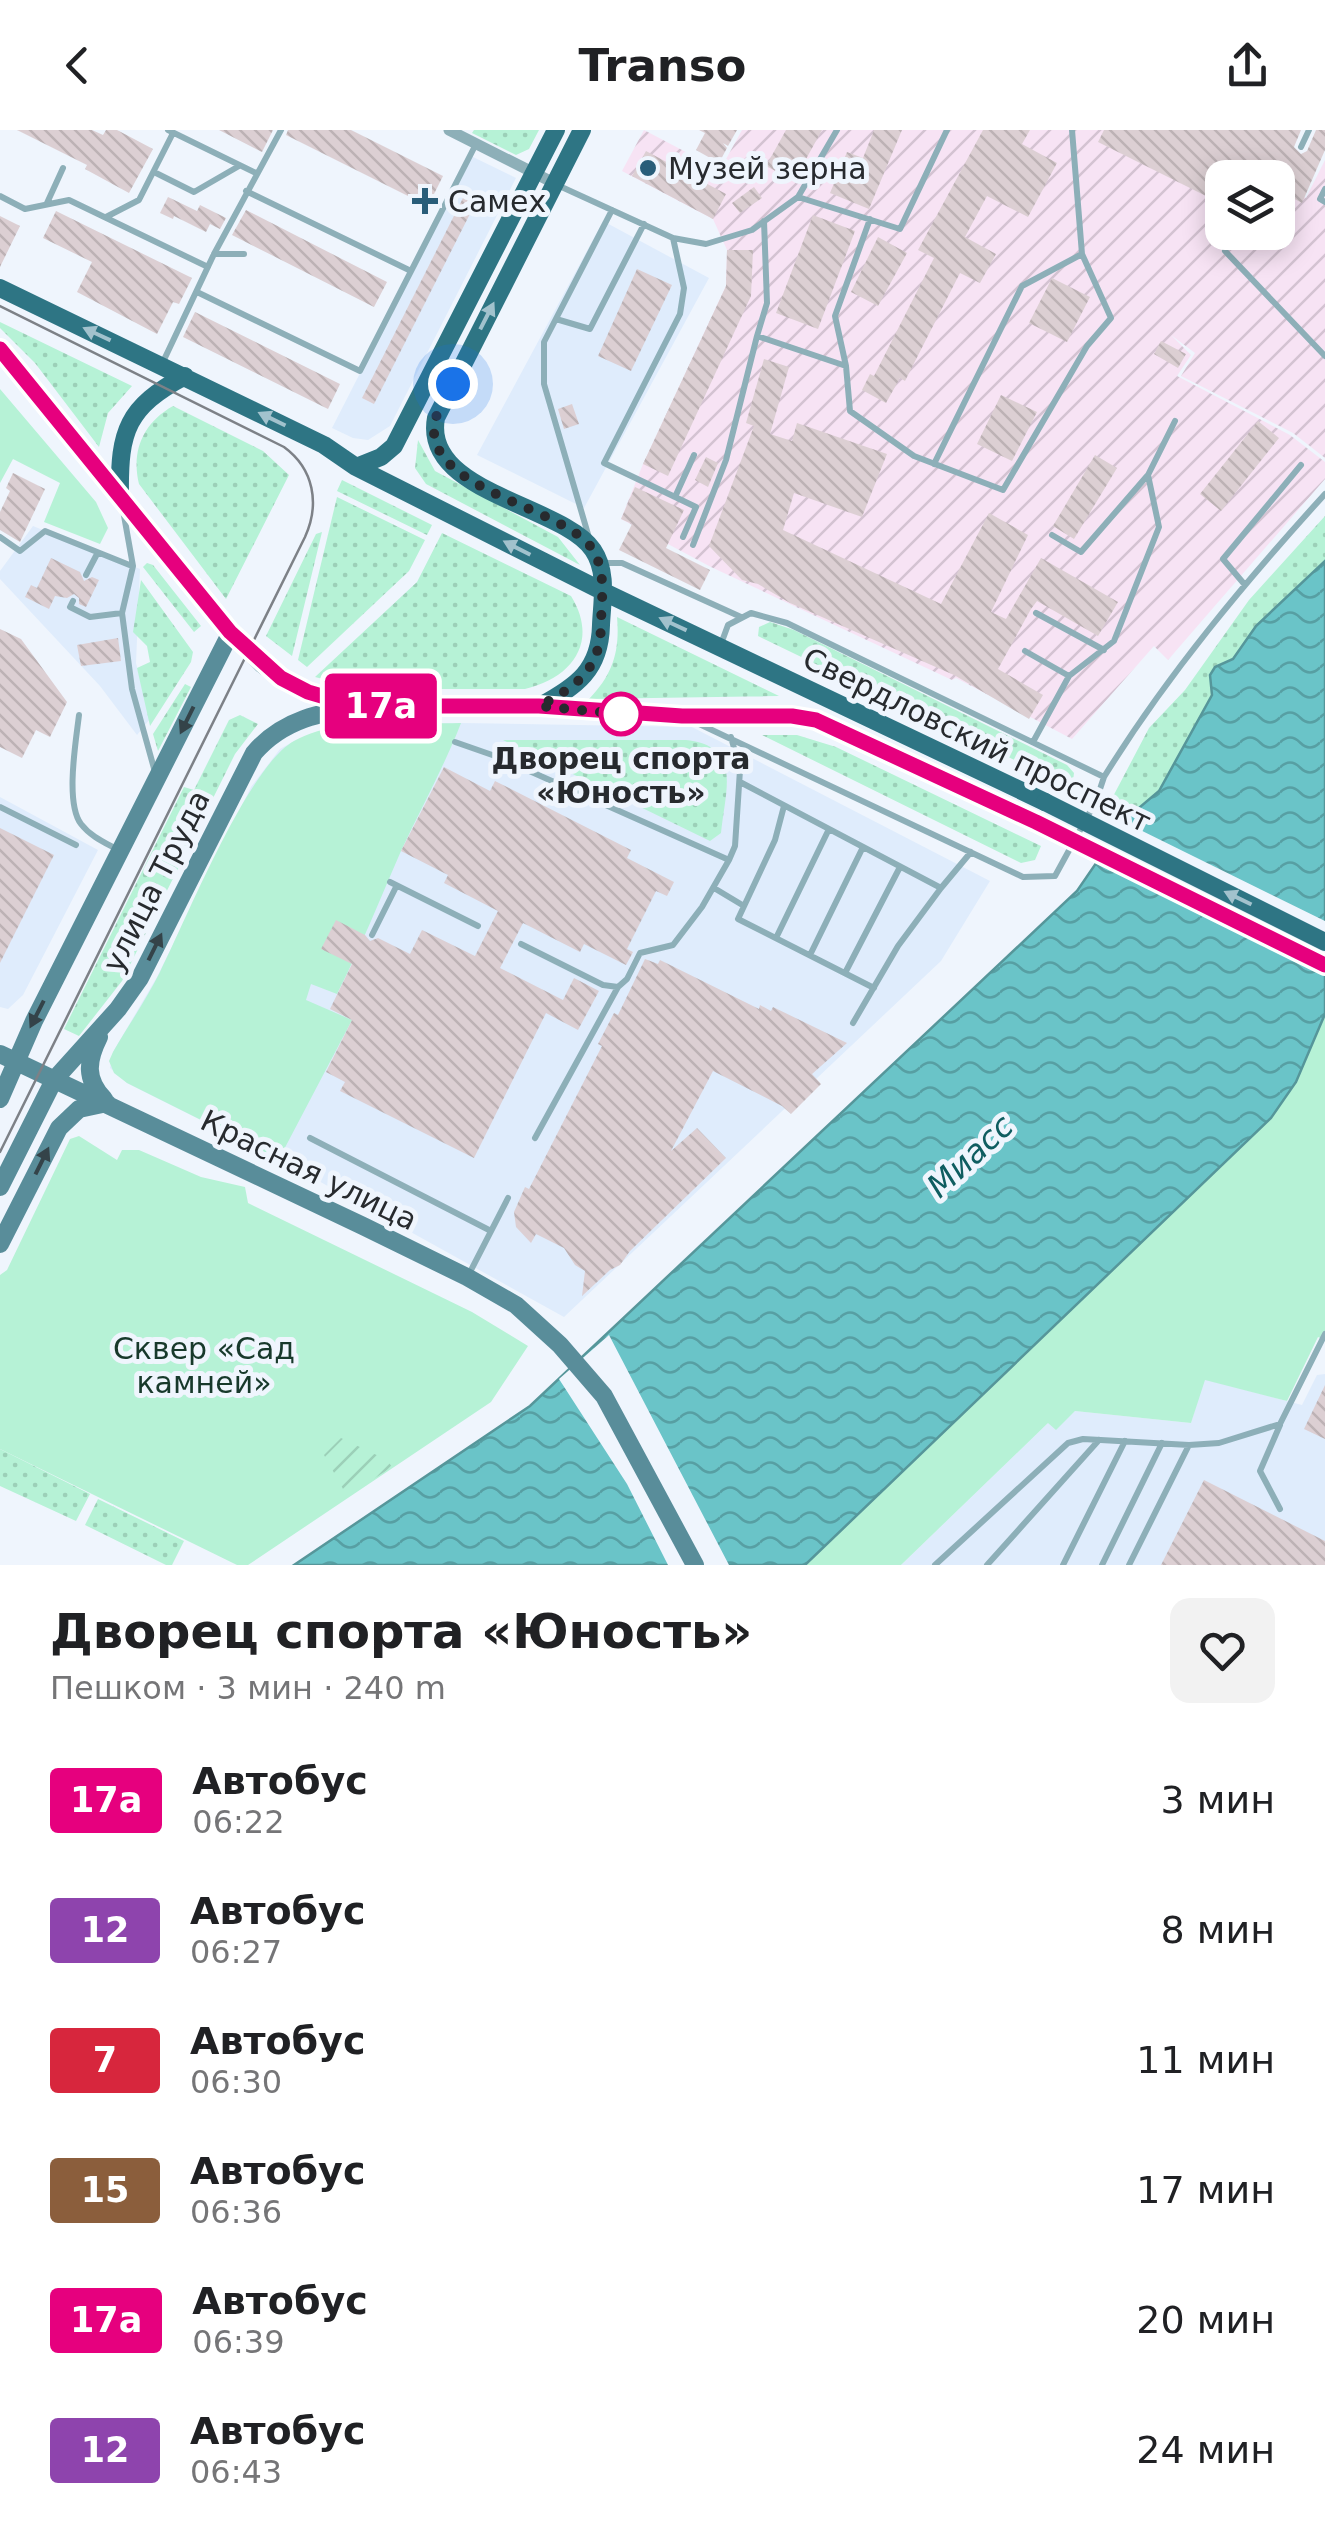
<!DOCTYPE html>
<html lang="ru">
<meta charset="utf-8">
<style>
:root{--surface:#fff;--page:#f2f2f2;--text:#202124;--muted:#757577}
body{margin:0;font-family:"DejaVu Sans",sans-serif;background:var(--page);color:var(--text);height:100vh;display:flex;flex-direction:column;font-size:38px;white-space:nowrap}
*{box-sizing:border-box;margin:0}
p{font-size:32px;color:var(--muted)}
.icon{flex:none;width:55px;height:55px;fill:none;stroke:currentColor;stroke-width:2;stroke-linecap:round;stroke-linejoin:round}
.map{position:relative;height:1435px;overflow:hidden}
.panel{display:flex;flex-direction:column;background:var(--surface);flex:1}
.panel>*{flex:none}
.badge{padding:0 20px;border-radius:8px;font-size:35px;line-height:65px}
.controls{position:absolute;left:1205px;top:30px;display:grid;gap:20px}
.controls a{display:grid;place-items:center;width:90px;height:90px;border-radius:20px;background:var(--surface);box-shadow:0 5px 25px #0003;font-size:50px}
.you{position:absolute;width:50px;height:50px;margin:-25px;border:8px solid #fff;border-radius:50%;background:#1a73e8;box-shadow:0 0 0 15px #1a73e833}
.map>.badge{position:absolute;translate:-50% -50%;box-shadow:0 0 0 5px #fff}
.round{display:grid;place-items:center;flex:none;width:105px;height:105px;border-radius:20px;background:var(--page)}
.headline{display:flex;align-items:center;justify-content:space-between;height:170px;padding:0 50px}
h1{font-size:48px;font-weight:700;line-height:75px}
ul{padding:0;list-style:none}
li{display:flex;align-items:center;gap:30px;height:130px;padding:0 50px}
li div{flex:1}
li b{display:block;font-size:38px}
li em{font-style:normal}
li .badge{min-width:110px;font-weight:700;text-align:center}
header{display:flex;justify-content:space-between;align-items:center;height:130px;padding:0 50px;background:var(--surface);font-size:45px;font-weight:700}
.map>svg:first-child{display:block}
.built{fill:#dfecfc}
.industrial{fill:url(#industrial-furrows)}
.grass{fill:url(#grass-dots)}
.park{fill:#b6f2d6}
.garden{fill:url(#garden-furrows)}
.water{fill:url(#water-waves);stroke:#56969a;stroke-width:2.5}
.pier{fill:#eff5fd}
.building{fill:url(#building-back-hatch)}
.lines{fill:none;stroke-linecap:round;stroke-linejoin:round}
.lane{stroke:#8dafb8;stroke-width:6}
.street{stroke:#8dafb8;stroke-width:11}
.secondary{stroke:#598d9a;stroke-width:18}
.primary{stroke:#2e7584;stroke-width:18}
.tram{stroke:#7d8187;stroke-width:2.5}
.primary-bridge{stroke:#2e7584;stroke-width:18}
.oneway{fill:#a2c2cd}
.oneway2{fill:#344349}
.line-casing{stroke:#fff;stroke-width:22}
.line{stroke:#e6007e;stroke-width:15}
.walk{stroke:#272a2e;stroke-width:10;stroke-dasharray:0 18}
.poi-dot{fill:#295d79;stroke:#eff5fd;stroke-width:4}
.stop-dot{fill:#fff;stroke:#e6007e;stroke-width:5}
.labels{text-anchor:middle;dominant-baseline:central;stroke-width:10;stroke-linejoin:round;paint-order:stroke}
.poi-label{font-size:30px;fill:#272a2e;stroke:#eff5fd;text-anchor:start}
.street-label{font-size:30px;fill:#272a2e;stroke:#eff5fd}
.stop-label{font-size:30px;font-weight:bold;fill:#272a2e;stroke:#eff5fd}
.park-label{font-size:30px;fill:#17392b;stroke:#eff5fd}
.water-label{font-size:32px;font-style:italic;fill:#0f5d60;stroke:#eff5fd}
</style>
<header><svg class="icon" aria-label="back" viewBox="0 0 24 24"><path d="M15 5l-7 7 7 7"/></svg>Transo<svg class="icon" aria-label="share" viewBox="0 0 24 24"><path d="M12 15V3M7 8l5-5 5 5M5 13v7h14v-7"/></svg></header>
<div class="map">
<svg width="1325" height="1435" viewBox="0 0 1325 1435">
<defs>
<pattern id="industrial-furrows" width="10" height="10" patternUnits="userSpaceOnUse" patternTransform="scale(2.5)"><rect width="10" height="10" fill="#f7e3f4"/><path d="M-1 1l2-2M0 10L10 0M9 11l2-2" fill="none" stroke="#d4c3d2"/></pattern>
<pattern id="grass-dots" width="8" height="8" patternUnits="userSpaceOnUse" patternTransform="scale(2.5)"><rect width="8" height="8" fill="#b6f2d6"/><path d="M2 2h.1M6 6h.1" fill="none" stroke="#9cd0b8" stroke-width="1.8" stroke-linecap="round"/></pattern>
<pattern id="garden-furrows" width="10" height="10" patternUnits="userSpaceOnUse" patternTransform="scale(2.5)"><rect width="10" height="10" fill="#b6f2d6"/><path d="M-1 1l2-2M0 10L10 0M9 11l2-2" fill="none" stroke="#9cd0b8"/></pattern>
<pattern id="water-waves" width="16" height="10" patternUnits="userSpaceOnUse" patternTransform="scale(2.5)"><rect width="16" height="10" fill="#6ac4c8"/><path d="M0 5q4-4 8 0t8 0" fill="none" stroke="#579fa3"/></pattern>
<pattern id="building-back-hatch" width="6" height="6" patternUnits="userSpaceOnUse" patternTransform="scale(2.5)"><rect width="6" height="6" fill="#dccfd3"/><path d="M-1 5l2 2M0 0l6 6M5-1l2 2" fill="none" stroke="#bdb2b5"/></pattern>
</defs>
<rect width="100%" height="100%" fill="#eff5fd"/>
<path class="built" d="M471 26 516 48 390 296 368 310 353 308 332 298Z
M603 91 709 148 584 378 477 325Z
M33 396 140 439 136 533 150 589 137 605 100 556 0 449V441Z
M461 593 692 597 990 751 941 831 564 1187 279 1029 127 953 110 938 113 922 157 847 251 657 280 619 296 610 343 595Z
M0 667 98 720 23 865 8 879 0 877Z
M1325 1244V1435H901L1049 1292 1056 1299 1075 1281 1191 1293 1204 1249 1302 1275 1317 1245Z"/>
<path class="industrial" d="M644 0 720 40 742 0H1246L1222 47V102H1278V53L1306 68 1325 30V328L1293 303 1181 246 1195 223 1171 205 1191 225 1177 246 1290 305 1325 332V349L1168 530 1154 516 1072 609 956 548 952 550 711 437 621 389 643 334 726 156 727 120 713 89 622 41Z"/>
<path class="grass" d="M474 0H539L529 19 516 25 472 3Z
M0 192 132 256 108 283 99 317 35 233 0 198Z
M173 276 263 321 289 345 226 469 139 354C131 321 143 293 173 276Z
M418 310 435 341 558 407 580 435 426 354 415 338Z
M342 350 432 395 427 405 337 361Z
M337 367 425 410 409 441 307 537 298 530Z
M1325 386V431L1256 496 1233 529 1215 537 1210 545 1212 565 1159 662 1127 688 1108 676 1149 598 1185 560 1249 470Z
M322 402 292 526 266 506 316 404Z
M442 403 571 466C599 511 573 548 525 559H363L315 547 417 452Z
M147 433 153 435 201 496 194 502 143 437Z
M141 450 193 522 191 532 150 596 137 538 150 532 147 516 133 502Z
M617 487 779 566 589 569C613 544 620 521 617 487Z
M770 492 794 500 1067 635 1074 643 1072 658 758 506 759 497Z
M185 554 191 557 158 621 153 604Z
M240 585 258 594 235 624 122 851 79 906 64 899 184 657 194 660 229 590Z
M762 605H797L836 617 1041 716 1035 730 1021 733Z
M503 610H686C743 616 725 661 721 703L710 711Z
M0 1319 90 1364 76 1391 0 1356Z
M98 1369 184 1411 172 1435H166L85 1395Z"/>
<path class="park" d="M0 259 96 372 108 398 100 414 44 392 60 353 13 329 0 353Z
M461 593C444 637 421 678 401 721 380 769 361 817 337 864L311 854 306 870 352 890 279 1029 127 953 114 943 109 931 113 922C128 896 146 870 160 842 186 790 248 636 294 611 341 585 408 595 461 593Z
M1325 884V1210L1318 1207 1287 1271 1205 1250 1191 1293 1075 1281 1056 1300 1048 1293 901 1435H805L1271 988 1296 952Z
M79 1006 117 1030 122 1020H139L201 1047 245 1057 248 1073 472 1182 528 1216 491 1272 248 1435H237L0 1319V1145L7 1140 70 1009Z"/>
<path class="garden" d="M341 1308 387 1330 392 1337 347 1366 324 1325Z"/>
<path class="water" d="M1325 431V884L1296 952 1271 988 805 1435H294L530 1276 1077 761 1127 688 1159 661 1212 565 1210 545 1215 537 1233 529 1256 496Z"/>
<path class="pier" d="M1120 690 1325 791V846L1092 730Z
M609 1205 729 1435H668L627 1354 559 1249Z"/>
<path class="building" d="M17 0H92L103 5 106 0H117L153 19 129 63 85 39 87 35Z
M219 0H273L262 22Z
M288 0H351L443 46 428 76 286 5Z
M699 0H737L728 16 723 13 727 18 719 33 696 20 705 3Z
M786 0H822L794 51 766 36Z
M874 0H902L869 79 830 63 847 22 863 28Z
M983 0H1030L1022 14 1057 33 1028 87 987 66 965 107 996 124 980 153 960 143 905 251 900 248 886 273 862 260 870 244 874 246 934 128 918 120Z
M1104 0H1301L1294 17 1301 24 1307 21 1316 0H1325V20L1302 73 1278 60V48H1222V74L1098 12Z
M646 21 726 64 713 89 632 46Z
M754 57 762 68 740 83 732 73Z
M466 62 478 68 374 274 362 268Z
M168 67 197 81 200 75 226 88 220 99 210 94 206 102 174 86 173 89 160 83Z
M246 80 387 152 374 177 232 105Z
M56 81 192 148 179 174 173 172 157 204 77 162 92 132 43 108Z
M813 85 855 101 818 199 776 183Z
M0 86 20 96 0 137Z
M878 107 907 123 878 176 851 162Z
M727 120H753L751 166 668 346 643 334 726 156Z
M637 139 672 155 631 241 598 226Z
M1052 148 1090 167 1067 212 1029 193Z
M195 182 340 254 328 279 183 207Z
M1161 211 1186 224 1178 238 1154 224Z
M764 229 789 237 770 304 792 311 797 293 887 324 862 387 794 363 783 400 941 474 989 383 1028 405 991 482 1006 489 1041 428 1118 472 1098 506 1037 471 1031 479 998 539 1043 565 1029 589 954 545 790 473 758 454 742 450 709 416 754 296 746 293Z
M1001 265 1037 282 1012 331 977 314Z
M572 274 579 294 564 299 558 279Z
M1258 291 1279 308 1221 381 1200 364Z
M1095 325 1117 338 1074 409 1053 396Z
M706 327 718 333 708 357 695 350Z
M13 343 45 359 20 412 0 400V382L10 361 6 358Z
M635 357 684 380 666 418 710 440 700 460 619 420 632 394 621 389Z
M51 428 80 442 84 451 92 447 99 450 86 477 79 474V468L74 464 67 468 55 466 49 479 25 467 31 455 37 458Z
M0 499 21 509 67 572 50 607 36 600 22 628 0 617Z
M118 508 121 531 81 536 77 515Z
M444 637 490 661 495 651 631 720 627 728 674 752 667 766 656 761 627 819 633 822 626 835 584 814 580 822 523 793 500 838 563 870 574 848 599 861 578 900 546 883 474 1028 340 961 345 952 326 942 352 890 330 879 352 834 321 819 336 790 365 805 370 811 378 808 410 824 422 800 475 826 498 781 444 753 448 745 401 721Z
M0 698 54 725 0 833Z
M645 829 658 834 660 830 759 879 760 875 771 881 773 877 847 913 812 944 821 954 791 984 782 976 713 941 671 1021 697 998 726 1028 630 1121 620 1135 610 1140 582 1166 585 1141 575 1135 564 1118 536 1104 531 1113 516 1097 514 1082 525 1057 529 1059 602 916 598 914 614 883 618 885Z
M1325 1255V1309L1304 1299Z
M1204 1350 1325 1411V1435H1161Z"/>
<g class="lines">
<path class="lane" d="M168 0 256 43
M1301 17 1309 0
M154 42 194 62 239 36
M555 54 673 108 706 114 752 100 798 67 837 0
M1325 59 1320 69 1325 72
M246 61 411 141
M0 66 25 79 69 70 208 137
M798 67 900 99 947 0
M47 73 63 38
M106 87 139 70 173 3
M764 91 767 173 757 206 846 236 850 281 914 326 1003 360 1087 216 1111 188 1082 124 1072 0
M673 108 684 158 680 184 604 333 696 377 683 407
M1225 121 1325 226
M214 124H244
M197 162 360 241 476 14
M556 189 590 199 644 94
M162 234 214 124 281 0
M846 236 835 186 870 89
M934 334 1022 156 1082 124
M675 367 694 325
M123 380 133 436 122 483 132 559 155 642
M1052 405 1081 422 1147 346
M0 407 20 421 45 401 132 436
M590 411 544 254V212L612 80
M693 415 726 330 757 206
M600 433H622L741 487
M86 445 97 424
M1245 455 1223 429 1301 335
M73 471 70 477 90 487 122 483
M1036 483 1104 520
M1025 521 1069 546
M79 585C76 611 65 673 81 694 91 707 106 713 120 721
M695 592 1023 747 1055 746 1096 671 1104 647 787 493 751 483 728 495 721 514
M455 612 498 627 729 730
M1033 612 1069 546 1114 511 1159 397 1148 345 1175 291
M1104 647C1167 545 1245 452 1325 364
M740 652 941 758 898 816 853 893
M784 676 775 710 738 789 874 858
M0 677 76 715
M390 752 478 796
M714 758 744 776
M941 758 971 722
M372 805 396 757
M776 808 829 699
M521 814 603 855 618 857 627 849 640 823 673 815 702 777 729 730 735 716 740 640 731 607
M810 825 863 717
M845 843 900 737
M310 1008 491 1101
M535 1008 618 857
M468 1146 508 1068
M1280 1295 1260 1341 1280 1379
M935 1435 1068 1313 1083 1309 1189 1315
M987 1435 1099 1310
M1063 1435 1125 1311
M1102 1435 1162 1313
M1129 1435 1189 1315 1219 1313 1280 1294 1325 1204"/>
<path class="street" d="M449 0 554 53"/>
<path class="secondary" d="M99 907C87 931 85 949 104 969
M0 924 363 1096 467 1147 516 1175 560 1215 604 1266 695 1435
M0 969 34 891 231 502
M0 1057 54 950 118 879 140 848 254 623C283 589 322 582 364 576
M0 1114 59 998 79 979 107 973"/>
<path class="primary" d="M0 158 324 315 356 337 604 462 1045 672
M0 219 231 502 262 534 285 551 325 568 358 574 539 576 681 586H792L816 590 840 600 1036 692
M356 337 381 327 394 316 556 0
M120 364C119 301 127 277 185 246
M540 576C577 556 600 540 601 495 602 471 608 442 593 420 563 375 422 363 436 288L582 0"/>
<path class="tram" d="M0 176 284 317C314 339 320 374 305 407L0 1022"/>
<path class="primary-bridge" d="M1045 672 1325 812
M1036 692 1325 835"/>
</g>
<defs><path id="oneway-solid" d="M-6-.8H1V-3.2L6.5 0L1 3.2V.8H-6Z" transform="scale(2.5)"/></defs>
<g class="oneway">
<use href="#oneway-solid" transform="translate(487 186) rotate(-63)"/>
<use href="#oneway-solid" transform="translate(97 204) rotate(-155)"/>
<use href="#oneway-solid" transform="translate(272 289) rotate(-154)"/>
<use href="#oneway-solid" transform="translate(517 418) rotate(-153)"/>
<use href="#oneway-solid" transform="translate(673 494) rotate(-155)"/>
<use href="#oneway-solid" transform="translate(1238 768) rotate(-154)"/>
</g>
<g class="oneway2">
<use href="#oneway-solid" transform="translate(187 590) rotate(116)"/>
<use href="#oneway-solid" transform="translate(155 817) rotate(-64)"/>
<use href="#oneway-solid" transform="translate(37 884) rotate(117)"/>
<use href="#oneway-solid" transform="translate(42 1031) rotate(-64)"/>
</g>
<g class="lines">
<g class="line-casing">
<path id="line" d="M0 219 230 502 281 548 308 562 342 572 370 576H539L682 586H792L816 590 1036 692 1325 835"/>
</g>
<use href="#line" class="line"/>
<path class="walk" d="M453 254C447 267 435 282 434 297 430 362 566 377 593 420 607 444 601 471 601 496 600 540 576 557 539 576L621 584"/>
</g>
<g class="poi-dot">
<circle cx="648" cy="38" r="10"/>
<path d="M420 56h10v10h10v10h-10v10h-10v-10h-10v-10h10z"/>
</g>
<circle class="stop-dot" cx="621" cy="584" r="20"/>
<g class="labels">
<g class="poi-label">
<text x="668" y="38">Музей зерна</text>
<text x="448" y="71">Самех</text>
</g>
<g class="street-label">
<text transform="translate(977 610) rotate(26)">Свердловский проспект</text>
<text transform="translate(156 751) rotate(-63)">улица Труда</text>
<text transform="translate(309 1040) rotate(26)">Красная улица</text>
</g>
<g class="stop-label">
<text x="621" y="628">Дворец спорта<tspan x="621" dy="34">«Юность»</tspan></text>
</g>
<g class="park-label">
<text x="204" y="1218">Сквер «Сад<tspan x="204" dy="34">камней»</tspan></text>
</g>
<g class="water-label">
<text transform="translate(970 1026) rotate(-43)">Миасс</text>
</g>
</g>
</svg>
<div class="controls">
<a><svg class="icon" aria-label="layers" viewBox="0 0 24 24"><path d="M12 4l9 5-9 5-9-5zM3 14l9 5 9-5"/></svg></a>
</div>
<div class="you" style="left:453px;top:254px"></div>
<b class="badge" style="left:381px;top:576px;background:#e6007e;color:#fff">17a</b>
</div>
<section class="panel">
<div class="headline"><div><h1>Дворец спорта «Юность»</h1><p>Пешком · 3 мин · 240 m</p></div><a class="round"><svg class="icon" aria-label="heart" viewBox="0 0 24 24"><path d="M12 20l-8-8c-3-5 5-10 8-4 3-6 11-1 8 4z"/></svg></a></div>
<ul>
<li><span class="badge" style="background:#e6007e;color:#fff">17a</span><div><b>Автобус</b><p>06:22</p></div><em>3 мин</em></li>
<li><span class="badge" style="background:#8e44ad;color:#fff">12</span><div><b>Автобус</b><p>06:27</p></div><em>8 мин</em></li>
<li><span class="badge" style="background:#d7263d;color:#fff">7</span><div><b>Автобус</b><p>06:30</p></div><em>11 мин</em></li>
<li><span class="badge" style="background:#8b5e3c;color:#fff">15</span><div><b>Автобус</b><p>06:36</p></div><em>17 мин</em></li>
<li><span class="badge" style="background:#e6007e;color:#fff">17a</span><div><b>Автобус</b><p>06:39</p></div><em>20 мин</em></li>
<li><span class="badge" style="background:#8e44ad;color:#fff">12</span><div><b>Автобус</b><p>06:43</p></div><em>24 мин</em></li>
</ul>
</section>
